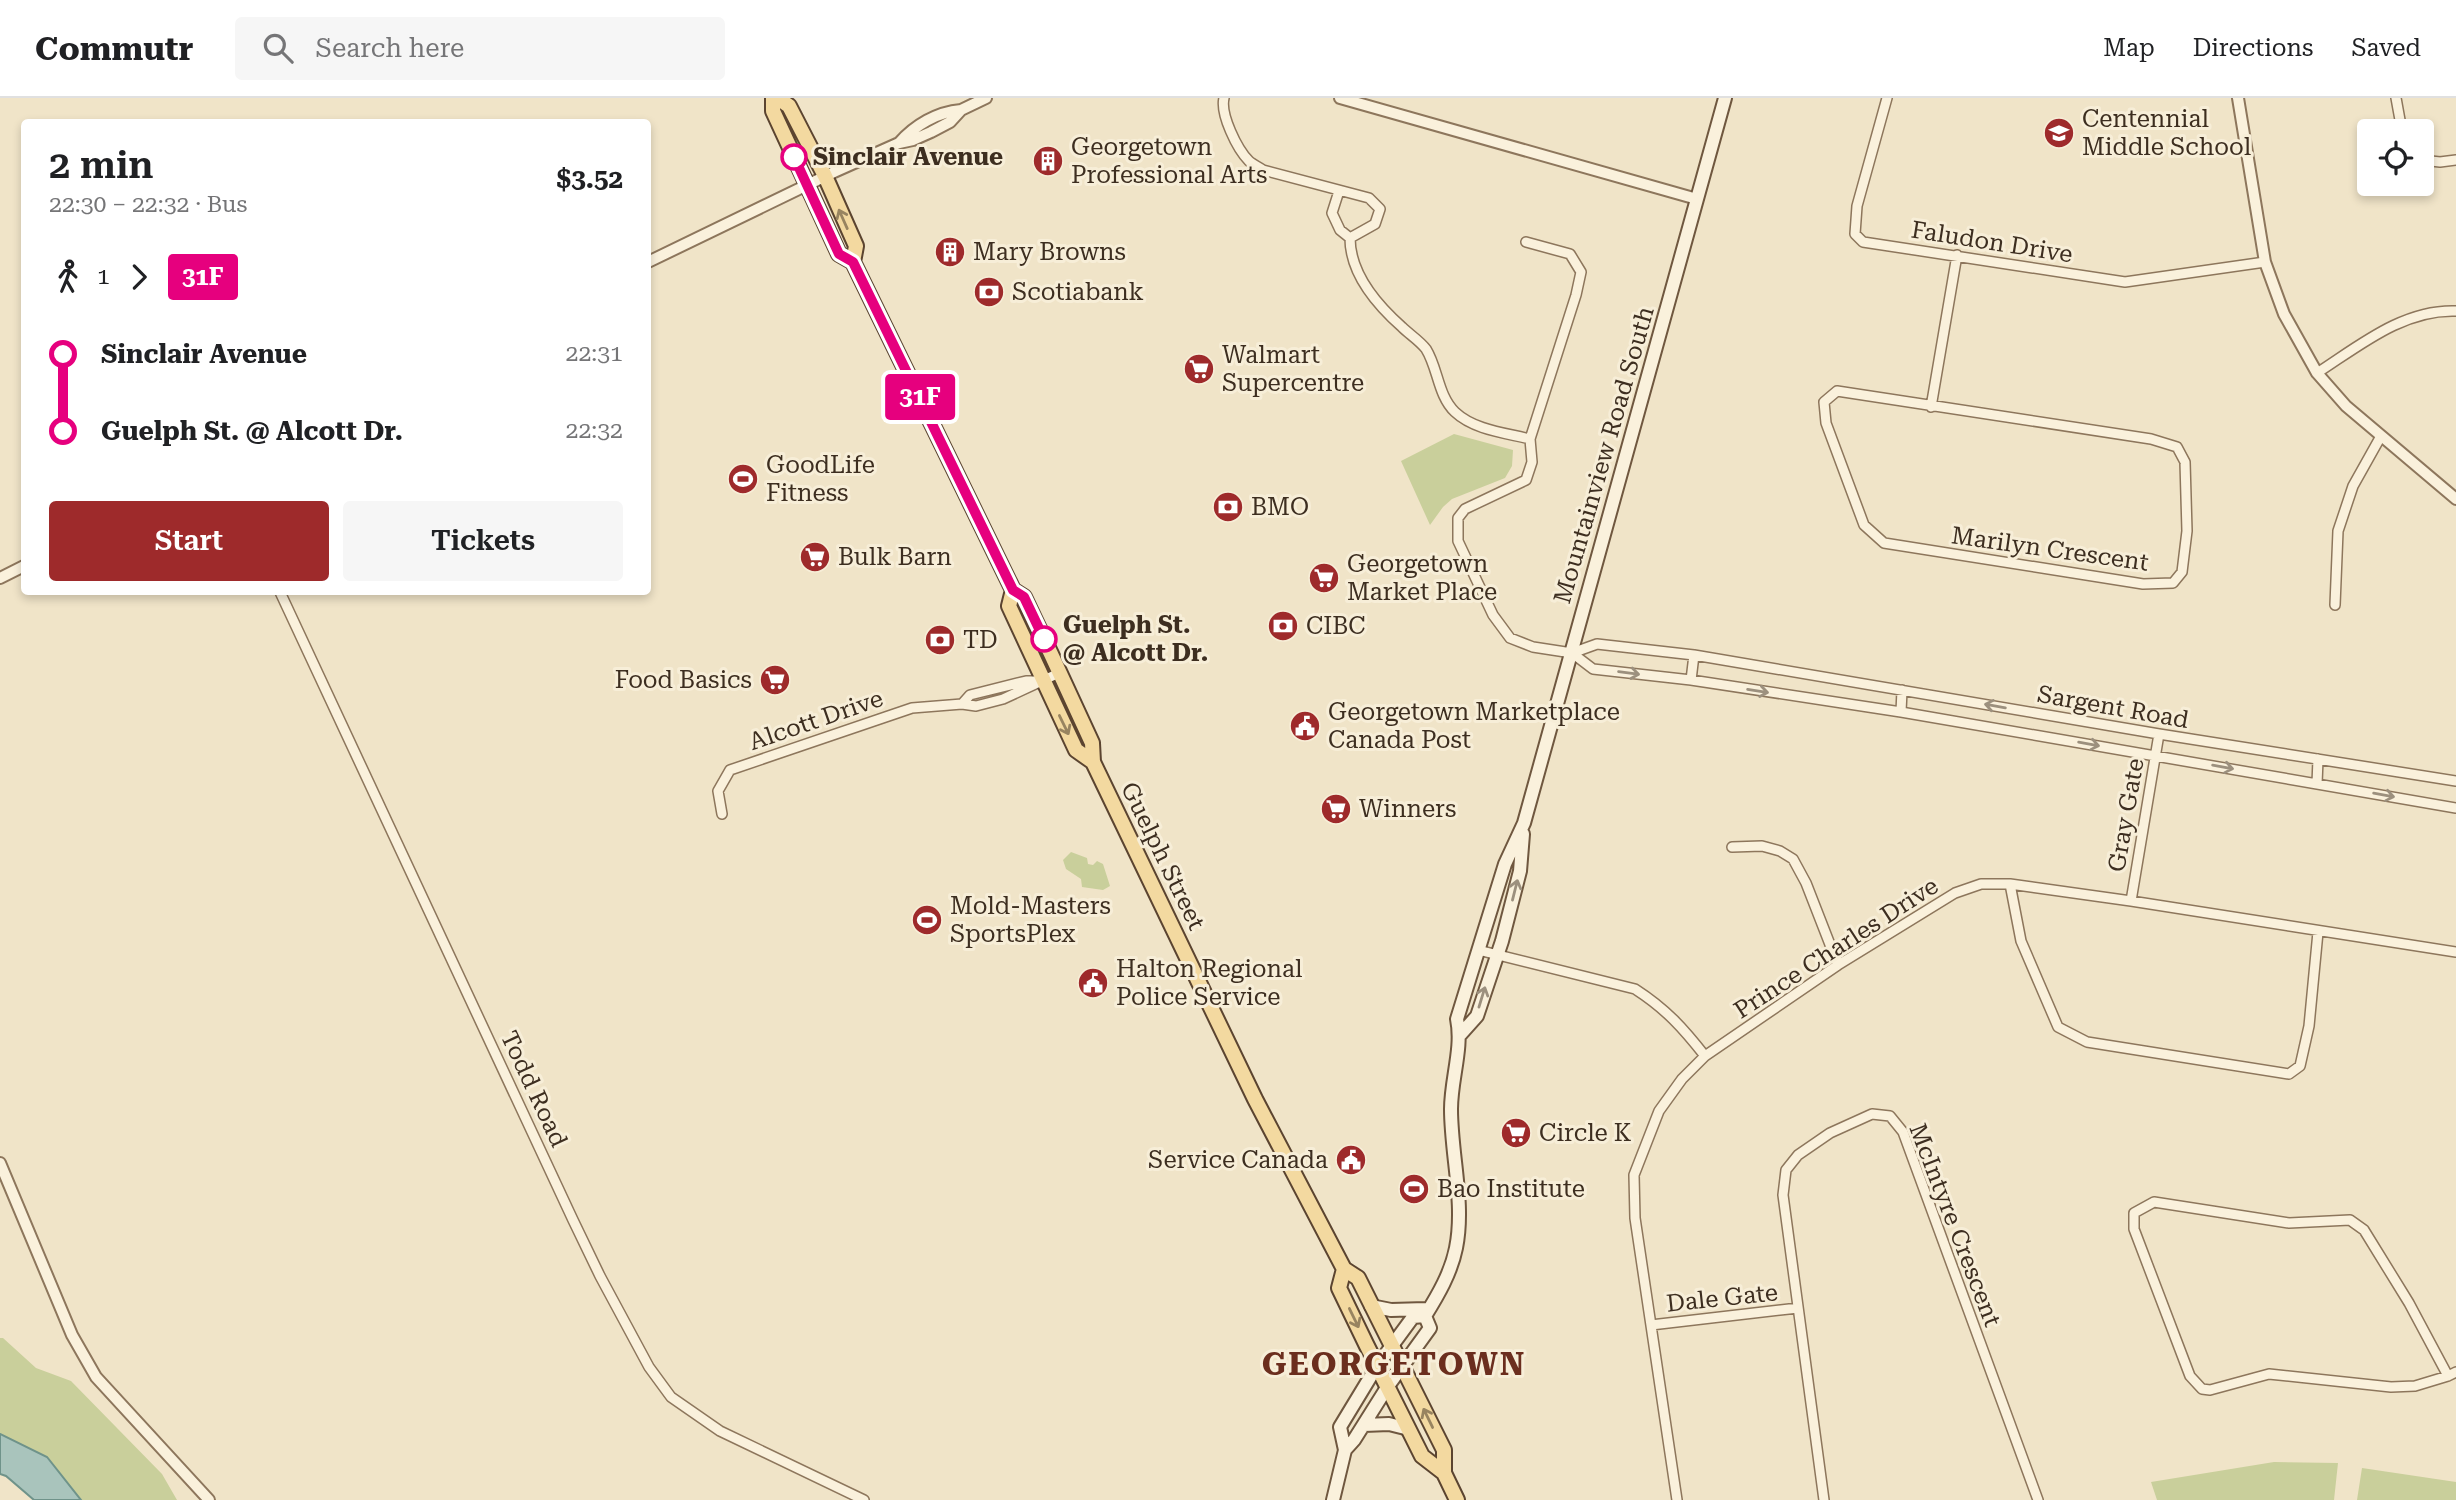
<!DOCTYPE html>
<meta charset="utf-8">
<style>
:root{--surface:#fff;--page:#f6f6f6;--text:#202124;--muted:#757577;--line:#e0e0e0;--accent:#9e2a2b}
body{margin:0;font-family:"Roboto Serif",serif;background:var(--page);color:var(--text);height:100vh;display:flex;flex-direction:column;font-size:26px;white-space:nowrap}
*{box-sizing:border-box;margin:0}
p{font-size:23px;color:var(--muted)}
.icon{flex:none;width:38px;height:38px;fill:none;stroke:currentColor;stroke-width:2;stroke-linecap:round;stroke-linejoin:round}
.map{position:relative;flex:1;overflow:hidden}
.details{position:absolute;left:21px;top:21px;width:630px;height:476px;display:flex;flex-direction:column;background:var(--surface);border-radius:7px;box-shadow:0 4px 10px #0003}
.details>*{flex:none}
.badge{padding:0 14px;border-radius:5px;font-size:24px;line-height:46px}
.controls{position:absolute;left:2357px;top:21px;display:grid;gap:14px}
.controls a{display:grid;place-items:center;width:77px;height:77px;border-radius:7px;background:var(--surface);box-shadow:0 4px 10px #0003;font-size:35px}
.map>.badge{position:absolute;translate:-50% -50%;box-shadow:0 0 0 4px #fff}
.legs{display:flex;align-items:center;gap:10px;height:77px;padding:0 28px;font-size:23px}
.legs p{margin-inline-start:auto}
.summary{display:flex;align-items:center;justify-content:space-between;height:119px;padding:0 28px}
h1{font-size:38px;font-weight:600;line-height:52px}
.primary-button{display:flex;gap:14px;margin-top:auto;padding:14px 28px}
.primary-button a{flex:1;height:80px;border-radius:7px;background:var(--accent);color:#fff;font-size:28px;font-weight:600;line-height:80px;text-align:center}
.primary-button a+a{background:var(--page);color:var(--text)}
ul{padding:0 28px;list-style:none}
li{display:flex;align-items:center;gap:24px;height:77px;font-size:26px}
li i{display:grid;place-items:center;width:10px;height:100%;margin:0 9px;background:currentColor}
li i::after{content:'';width:18px;height:18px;margin:-9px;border:5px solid;border-radius:50%;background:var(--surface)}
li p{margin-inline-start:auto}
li:first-child i{background:linear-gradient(#0000 50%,currentColor 0)}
li:last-child i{background:linear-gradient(currentColor 50%,#0000 0)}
header{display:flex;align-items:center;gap:42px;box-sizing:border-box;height:98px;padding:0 35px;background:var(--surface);border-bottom:2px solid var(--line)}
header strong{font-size:33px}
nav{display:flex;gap:38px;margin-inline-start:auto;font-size:24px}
.search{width:490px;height:63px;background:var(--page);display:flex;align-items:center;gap:18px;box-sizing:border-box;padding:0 24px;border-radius:7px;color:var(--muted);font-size:26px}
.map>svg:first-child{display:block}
.green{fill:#c9cf9b}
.water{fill:#a9c4bc;stroke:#6f938a;stroke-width:2}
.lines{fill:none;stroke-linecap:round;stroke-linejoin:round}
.minor-casing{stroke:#8d765c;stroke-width:12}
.tertiary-casing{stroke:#8d765c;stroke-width:14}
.secondary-casing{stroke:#6f573f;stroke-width:16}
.primary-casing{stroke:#5b4430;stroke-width:18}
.minor{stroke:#faf1dc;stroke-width:9}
.tertiary{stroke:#faf1dc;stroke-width:10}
.secondary{stroke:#faf1dc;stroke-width:12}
.primary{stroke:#f3d9a0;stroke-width:14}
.oneway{stroke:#988460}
.oneway2{stroke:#9c907e}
.line-1-casing{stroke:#fff;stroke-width:16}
.line-1{stroke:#e6007e;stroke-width:10}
.stop-1-dot{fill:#fff;stroke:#e6007e;stroke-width:3.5}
.labels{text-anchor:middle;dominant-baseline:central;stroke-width:6;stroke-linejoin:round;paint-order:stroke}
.poi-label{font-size:24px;fill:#3d2e20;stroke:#f7eed8;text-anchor:start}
.stop-label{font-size:24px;font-weight:bold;fill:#3d2e20;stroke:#f7eed8;text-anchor:start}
.street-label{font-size:24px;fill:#3d2e20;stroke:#f7eed8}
.district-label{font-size:32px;font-weight:bold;letter-spacing:2px;fill:#6b2e1e;stroke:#f7eed8}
</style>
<header>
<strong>Commutr</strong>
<div class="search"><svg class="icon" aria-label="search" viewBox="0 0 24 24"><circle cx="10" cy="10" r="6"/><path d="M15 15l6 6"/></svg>Search here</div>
<nav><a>Map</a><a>Directions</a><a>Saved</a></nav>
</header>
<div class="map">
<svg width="2456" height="1402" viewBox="0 0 2456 1402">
<rect width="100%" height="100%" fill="#f0e4c8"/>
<path class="green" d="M1454 336 1513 352 1512 368 1505 380 1452 401 1443 409 1430 427 1401 363Z
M1071 754 1087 760 1088 766 1093 767 1097 763 1103 766 1110 788 1103 792 1082 789 1081 781 1066 771 1063 762Z
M0 1240H3L36 1270 71 1283 162 1376 177 1402H81L47 1359 0 1336Z
M2274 1364 2338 1365 2334 1402H2157L2151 1384Z
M2362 1370 2456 1384V1402H2357Z"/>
<path class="water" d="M0 1336 47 1359 81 1402H34L6 1378 0 1376Z"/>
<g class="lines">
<g class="minor-casing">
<path id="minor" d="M1224 0C1220 16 1237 51 1249 63 1252 66 1259 69 1263 72L1369 100 1380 111 1375 126 1350 140
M1887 0 1857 108 1855 136 1863 144 2125 184 2265 164
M2396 0 2402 33
M2422 62 2440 64 2456 62
M1339 93 1332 115 1340 132 1350 140
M1350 140C1350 176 1376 206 1402 229 1409 236 1420 243 1426 251 1438 270 1438 298 1455 314 1474 332 1506 335 1530 341
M1526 144 1570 156 1581 174 1576 197 1530 341 1532 364 1526 382 1465 411 1458 420V443L1493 517 1510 540 1533 549 1572 555 1593 571 1691 582 1901 614 2456 710
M2317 275C2359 248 2403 211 2456 213
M1837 293 2151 341 2177 349 2185 364 2187 433 2182 474 2173 485 2143 486 1884 445 1864 427 1826 325 1824 304Z
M1931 309 1957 157
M280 494 573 1122 600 1178 649 1269 671 1299 720 1333 864 1402
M2335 507 2338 433 2353 388 2381 338
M1572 555 1597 546 1694 557 2159 636 2456 683
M1691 582 1694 557
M962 606 970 597 1026 583H1042
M1901 614 1902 592
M2317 686 2318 661
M722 716 718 693 730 672 912 610 962 606 976 608 1003 601 1059 575
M1732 749 1762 748 1780 753 1793 761 1806 785 1838 867
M2010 786 2021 843 2058 929 2087 944 2289 976 2300 968 2309 928 2318 834
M2131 803 2159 636
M1478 852 1635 891C1666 911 1683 930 1705 958
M1651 1227 1798 1210
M2448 1278 2409 1205 2364 1132 2350 1122 2289 1125 2154 1104 2134 1115V1131L2190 1278 2202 1291 2210 1292 2269 1276 2391 1289 2415 1288 2448 1278 2456 1274
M1677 1402 1635 1120 1634 1077 1659 1013 1682 981 1705 958 1838 867 1955 795 1981 786H2010L2131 803 2456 854
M1824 1402 1783 1097 1786 1072 1798 1057 1830 1035 1872 1016 1890 1018 1903 1034 2038 1402"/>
</g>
<g class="tertiary-casing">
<path id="tertiary" d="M1340 0 1697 101
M2238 0 2265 164 2284 216 2317 275 2346 308 2456 401
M899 45C915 27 937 14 961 12
M648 164 834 74 899 45 913 42 931 34 950 24 961 12 986 0
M0 480 24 468
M0 1065 72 1237 96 1279 209 1402"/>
</g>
<g class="secondary-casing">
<path id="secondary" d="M1460 937 1477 918 1502 843 1520 773 1523 736
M1371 1208 1391 1212 1426 1211
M1364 1327 1389 1326 1409 1331
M1345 1352 1354 1342 1388 1288 1430 1230 1425 1218C1438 1197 1451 1175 1456 1150 1465 1105 1451 1057 1451 1011 1451 981 1463 950 1457 921L1505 766 1524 725 1725 0
M1333 1402 1345 1352 1340 1329 1377 1268 1413 1219 1425 1218"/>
</g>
<g class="primary-casing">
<path id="primary" d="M773 0V13L839 156 853 164 1013 492 1024 499 1051 556 1092 645 1093 664 1255 1001 1344 1171 1358 1180 1444 1352V1375L1457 1402
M778 0 789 8 825 78 856 148 853 164
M1013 492 1009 508 1076 652 1093 664
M1344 1171 1339 1190 1366 1246 1422 1358 1444 1375"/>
</g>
<use href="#minor" class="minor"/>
<use href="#tertiary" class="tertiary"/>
<use href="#secondary" class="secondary"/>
<use href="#primary" class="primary"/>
</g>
<defs><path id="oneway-shaft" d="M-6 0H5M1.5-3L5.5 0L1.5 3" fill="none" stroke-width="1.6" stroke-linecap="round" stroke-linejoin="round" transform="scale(1.75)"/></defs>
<g class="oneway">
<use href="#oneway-shaft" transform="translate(843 121) rotate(-114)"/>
<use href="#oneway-shaft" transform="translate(1064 627) rotate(64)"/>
<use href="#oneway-shaft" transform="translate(1354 1220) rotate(64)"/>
<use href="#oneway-shaft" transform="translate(1428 1320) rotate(-116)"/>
</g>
<g class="oneway2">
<use href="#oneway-shaft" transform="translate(1629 575) rotate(7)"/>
<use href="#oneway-shaft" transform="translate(1758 593) rotate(9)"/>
<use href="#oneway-shaft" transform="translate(1995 608) rotate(-170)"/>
<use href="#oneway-shaft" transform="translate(2089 646) rotate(10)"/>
<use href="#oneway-shaft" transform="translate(2223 669) rotate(10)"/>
<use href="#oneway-shaft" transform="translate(2384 697) rotate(10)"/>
<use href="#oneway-shaft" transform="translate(1515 792) rotate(-76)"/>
<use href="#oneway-shaft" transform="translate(1482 899) rotate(-73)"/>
</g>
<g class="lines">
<g class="line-1-casing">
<path id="line-1" d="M794 59 839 156 853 164 1013 492 1024 499 1044 541"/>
</g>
<use href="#line-1" class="line-1"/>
</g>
<defs>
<g id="school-disc" transform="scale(1.575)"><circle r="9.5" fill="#9e2a2b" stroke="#f7eed8"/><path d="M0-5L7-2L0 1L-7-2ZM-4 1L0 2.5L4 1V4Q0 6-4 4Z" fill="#fff"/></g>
<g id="building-disc" transform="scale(1.575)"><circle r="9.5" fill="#9e2a2b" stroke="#f7eed8"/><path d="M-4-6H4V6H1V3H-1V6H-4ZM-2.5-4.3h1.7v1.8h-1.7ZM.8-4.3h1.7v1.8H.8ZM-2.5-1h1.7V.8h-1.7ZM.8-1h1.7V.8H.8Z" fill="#fff"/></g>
<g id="bank-disc" transform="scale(1.575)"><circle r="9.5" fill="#9e2a2b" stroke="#f7eed8"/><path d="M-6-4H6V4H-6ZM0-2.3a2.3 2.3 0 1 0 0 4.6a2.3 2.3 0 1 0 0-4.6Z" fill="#fff"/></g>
<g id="supermarket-disc" transform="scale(1.575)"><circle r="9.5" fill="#9e2a2b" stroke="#f7eed8"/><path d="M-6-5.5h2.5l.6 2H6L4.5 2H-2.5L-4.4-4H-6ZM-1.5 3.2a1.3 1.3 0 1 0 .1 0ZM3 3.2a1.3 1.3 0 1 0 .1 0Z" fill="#fff"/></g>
<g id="stadium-disc" transform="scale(1.575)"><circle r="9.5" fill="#9e2a2b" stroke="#f7eed8"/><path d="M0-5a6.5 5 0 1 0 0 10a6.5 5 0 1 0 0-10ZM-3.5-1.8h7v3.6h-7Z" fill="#fff"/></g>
<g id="civic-disc" transform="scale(1.575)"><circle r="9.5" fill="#9e2a2b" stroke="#f7eed8"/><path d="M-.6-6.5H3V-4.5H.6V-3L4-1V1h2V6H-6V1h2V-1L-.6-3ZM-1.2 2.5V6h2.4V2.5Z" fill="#fff"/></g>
</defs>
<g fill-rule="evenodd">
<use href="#school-disc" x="2059" y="35"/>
<use href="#building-disc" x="1048" y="63"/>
<use href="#building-disc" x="950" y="154"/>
<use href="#bank-disc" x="989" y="194"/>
<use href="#supermarket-disc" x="1199" y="271"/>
<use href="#stadium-disc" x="743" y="381"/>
<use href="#bank-disc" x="1228" y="409"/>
<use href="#supermarket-disc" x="815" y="459"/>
<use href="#supermarket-disc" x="1324" y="480"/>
<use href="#bank-disc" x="1283" y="528"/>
<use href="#bank-disc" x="940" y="542"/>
<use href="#supermarket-disc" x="775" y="582"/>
<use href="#civic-disc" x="1305" y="628"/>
<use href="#supermarket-disc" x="1336" y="711"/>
<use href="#stadium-disc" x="927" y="822"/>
<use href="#civic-disc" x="1093" y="885"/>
<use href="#supermarket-disc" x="1516" y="1035"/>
<use href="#civic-disc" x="1351" y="1062"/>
<use href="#stadium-disc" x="1414" y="1091"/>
</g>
<g class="stop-1-dot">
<circle cx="794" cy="59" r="12"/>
<circle cx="1044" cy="541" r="12"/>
</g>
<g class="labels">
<g class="poi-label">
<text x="2082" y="21">Centennial<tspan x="2082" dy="28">Middle School</tspan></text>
<text x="1071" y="49">Georgetown<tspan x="1071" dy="28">Professional Arts</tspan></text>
<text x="973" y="154">Mary Browns</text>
<text x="1012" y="194">Scotiabank</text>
<text x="1222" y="257">Walmart<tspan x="1222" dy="28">Supercentre</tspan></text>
<text x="766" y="367">GoodLife<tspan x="766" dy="28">Fitness</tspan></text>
<text x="1251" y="409">BMO</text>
<text x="838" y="459">Bulk Barn</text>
<text x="1347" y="466">Georgetown<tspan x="1347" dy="28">Market Place</tspan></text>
<text x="1306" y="528">CIBC</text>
<text x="963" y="542">TD</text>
<text x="752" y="582" text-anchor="end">Food Basics</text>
<text x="1328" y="614">Georgetown Marketplace<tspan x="1328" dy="28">Canada Post</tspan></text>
<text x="1359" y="711">Winners</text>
<text x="950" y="808">Mold-Masters<tspan x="950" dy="28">SportsPlex</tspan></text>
<text x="1116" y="871">Halton Regional<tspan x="1116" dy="28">Police Service</tspan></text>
<text x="1539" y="1035">Circle K</text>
<text x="1328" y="1062" text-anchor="end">Service Canada</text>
<text x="1437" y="1091">Bao Institute</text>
</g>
<g class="stop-label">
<text x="813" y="59">Sinclair Avenue</text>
<text x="1063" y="527">Guelph St.<tspan x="1063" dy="28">@ Alcott Dr.</tspan></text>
</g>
<g class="street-label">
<text transform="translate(1992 144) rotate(9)">Faludon Drive</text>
<text transform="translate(1604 357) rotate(-74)">Mountainview Road South</text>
<text transform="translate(2050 451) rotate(8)">Marilyn Crescent</text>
<text transform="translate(2113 609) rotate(10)">Sargent Road</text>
<text transform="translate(816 622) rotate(-19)">Alcott Drive</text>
<text transform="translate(2126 717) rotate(-80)">Gray Gate</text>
<text transform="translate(1163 758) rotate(64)">Guelph Street</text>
<text transform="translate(1836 850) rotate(-33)">Prince Charles Drive</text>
<text transform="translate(534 991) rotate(65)">Todd Road</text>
<text transform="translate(1955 1127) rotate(69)">McIntyre Crescent</text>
<text transform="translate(1722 1200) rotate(-6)">Dale Gate</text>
</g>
<g class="district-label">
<text x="1394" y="1266">GEORGETOWN</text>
</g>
</g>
</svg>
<div class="controls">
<a><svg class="icon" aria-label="locate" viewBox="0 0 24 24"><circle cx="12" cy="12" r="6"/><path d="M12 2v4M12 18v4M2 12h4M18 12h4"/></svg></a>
</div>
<b class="badge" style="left:920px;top:299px;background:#e6007e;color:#fff">31F</b>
<section class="details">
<div class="summary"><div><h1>2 min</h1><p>22:30 – 22:32 · Bus</p></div><b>$3.52</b></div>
<div class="legs"><svg class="icon" aria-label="walk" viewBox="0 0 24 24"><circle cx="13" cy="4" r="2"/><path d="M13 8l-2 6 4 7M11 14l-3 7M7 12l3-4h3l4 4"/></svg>1<svg class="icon" aria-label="forward" viewBox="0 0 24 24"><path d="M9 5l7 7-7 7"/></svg><b class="badge" style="background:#e6007e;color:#fff">31F</b></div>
<ul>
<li><i style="color:#e6007e"></i><b>Sinclair Avenue</b><p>22:31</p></li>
<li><i style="color:#e6007e"></i><b>Guelph St. @ Alcott Dr.</b><p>22:32</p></li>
</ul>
<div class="primary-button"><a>Start</a><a>Tickets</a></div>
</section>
</div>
